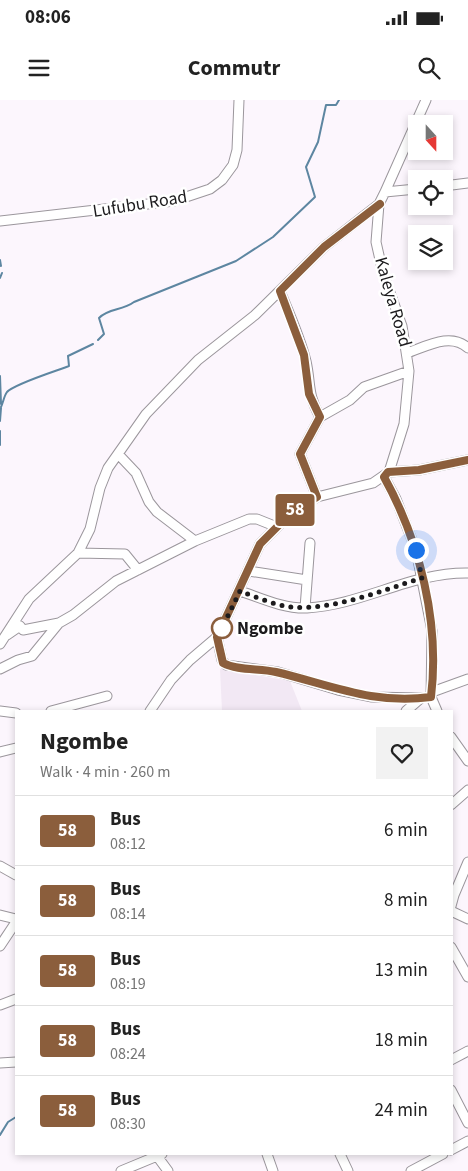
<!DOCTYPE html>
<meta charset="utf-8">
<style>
:root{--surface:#fff;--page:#f2f2f2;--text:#222;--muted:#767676;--line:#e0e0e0}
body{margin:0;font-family:"Source Sans 3",sans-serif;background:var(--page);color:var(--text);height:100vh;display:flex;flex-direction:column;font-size:19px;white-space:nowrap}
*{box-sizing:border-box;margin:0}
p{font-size:16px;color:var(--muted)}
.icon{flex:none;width:28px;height:28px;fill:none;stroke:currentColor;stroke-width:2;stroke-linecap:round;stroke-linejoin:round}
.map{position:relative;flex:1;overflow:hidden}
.details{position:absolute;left:15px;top:610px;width:438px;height:445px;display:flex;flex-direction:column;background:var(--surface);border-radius:0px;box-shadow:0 2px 8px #0003}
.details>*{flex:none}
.badge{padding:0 10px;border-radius:4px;font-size:18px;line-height:32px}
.needle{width:32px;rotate:159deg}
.tools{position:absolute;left:408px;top:15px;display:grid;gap:10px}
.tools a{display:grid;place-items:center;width:45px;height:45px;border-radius:0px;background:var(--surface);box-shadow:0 2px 8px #0003;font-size:25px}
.you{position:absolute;width:25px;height:25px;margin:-12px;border:4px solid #fff;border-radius:50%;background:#1a73e8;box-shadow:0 0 0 8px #1a73e833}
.map>.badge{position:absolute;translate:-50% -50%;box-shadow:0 0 0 2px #fff}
.round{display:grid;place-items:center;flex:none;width:52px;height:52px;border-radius:0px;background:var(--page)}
.head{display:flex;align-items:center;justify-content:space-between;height:85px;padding:0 25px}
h1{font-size:24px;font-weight:700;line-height:38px}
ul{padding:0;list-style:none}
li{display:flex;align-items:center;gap:15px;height:70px;padding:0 25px;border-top:1px solid var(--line)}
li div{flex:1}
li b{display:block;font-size:19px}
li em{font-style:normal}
li .badge{min-width:55px;font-weight:700;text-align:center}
.status{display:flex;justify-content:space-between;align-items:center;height:35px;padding:0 25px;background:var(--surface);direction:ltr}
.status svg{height:14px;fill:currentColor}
header{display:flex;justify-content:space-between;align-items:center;height:65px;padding:0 25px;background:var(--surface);font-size:22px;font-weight:700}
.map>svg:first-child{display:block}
.built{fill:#f2e8f4}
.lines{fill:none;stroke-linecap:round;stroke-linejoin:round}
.stream{stroke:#5d86a1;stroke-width:2}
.street-casing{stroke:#9b969c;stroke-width:11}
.street{stroke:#fff;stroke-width:9}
.line-casing{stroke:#fff;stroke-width:11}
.line{stroke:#8b5e3c;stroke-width:8}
.walk{stroke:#1c1b1d;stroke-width:5;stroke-dasharray:0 9}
.stop-dot{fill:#fff;stroke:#8b5e3c;stroke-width:2.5}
.labels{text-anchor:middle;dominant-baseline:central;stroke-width:5;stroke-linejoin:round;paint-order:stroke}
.street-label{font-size:18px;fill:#1c1b1d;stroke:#fff}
.stop-label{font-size:18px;font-weight:bold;fill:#1c1b1d;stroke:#fff;text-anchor:start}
</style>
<div class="status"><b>08:06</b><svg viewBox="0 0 49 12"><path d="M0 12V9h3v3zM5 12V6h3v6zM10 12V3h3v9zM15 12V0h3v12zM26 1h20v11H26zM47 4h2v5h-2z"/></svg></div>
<header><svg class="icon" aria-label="menu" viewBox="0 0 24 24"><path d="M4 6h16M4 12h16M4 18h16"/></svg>Commutr<svg class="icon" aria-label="search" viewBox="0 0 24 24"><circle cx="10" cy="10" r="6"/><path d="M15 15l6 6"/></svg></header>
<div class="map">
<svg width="468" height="1071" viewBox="0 0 468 1071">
<rect width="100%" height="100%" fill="#fcf6fd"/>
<path class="built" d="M220 569 290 581 302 611H222Z"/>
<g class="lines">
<path class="stream" d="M0 160 1 166
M0 178 2 173
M98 240 104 234 99 218C109 208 122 211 134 202L236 161 273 137 315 97 306 67 318 42 326 5H336L339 0
M0 276 1 304
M1 307C3 303 4 296 7 292 14 284 56 271 69 266L68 256 93 244
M0 321 1 308
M0 331V345
M0 1035 8 1022 16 1017"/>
<g class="street-casing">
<path id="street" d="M444 86 468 83
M385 92 426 0
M0 121 174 101 210 89 222 80 233 65 237 50 239 0
M280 191C289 213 300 237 306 261 311 283 307 294 320 317
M407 253C427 246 451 232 468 248
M118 354 136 373 149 402 157 412 195 441 249 419H257L277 427
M389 372 419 370 468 360
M384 377 396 399 416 450 432 531 431 597 437 611
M317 397 300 354 320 317 350 300 364 287 409 271
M78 453 125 454 138 470
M249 471 307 480
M240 491C261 498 284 509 307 508 362 505 412 472 468 473
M305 508 310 443
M7 535 20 526 23 530 59 523
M217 537 222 560 226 565 278 572 338 590 372 597 420 598
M0 544 29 499 78 453 90 429 100 388 108 368 146 314 198 260 255 215 324 147 379 104
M0 569 18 560 32 556 59 523 73 515 116 481 195 441
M432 592 468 579
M0 611 16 613
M51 611 107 596
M150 611 171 580 190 560 217 537 260 444 289 415 317 397 373 383 389 372 404 324 409 271 402 226 383 173 376 142 379 104 385 92 416 89
M406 611 421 598
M451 637 468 661
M0 652 16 648
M451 705 468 690
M0 766 16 775
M451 806 454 795 468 762
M451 811 468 819
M0 815 16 819
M0 846 16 822
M451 847 468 877
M0 905 16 899
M451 960 468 951
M0 963 16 962
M451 990 468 1023
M451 1050 468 1041
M267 1054 273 1071
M340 1054 348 1071
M157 1056 168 1071
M121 1071 162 1054
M411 1071 443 1054"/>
</g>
<use href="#street" class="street"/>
</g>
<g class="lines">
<g class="line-casing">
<path id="line" d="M380 104 324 147 280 191 304 255 309 294 320 317 300 354 317 397 289 415 260 444 217 537 223 563C238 571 260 568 276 572 331 585 373 605 431 597 440 523 420 442 384 377L388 372 419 370 468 360"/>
</g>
<use href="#line" class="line"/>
<path class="walk" d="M222 528 221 530 240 491C256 497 274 505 291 507 332 511 383 490 422 478L416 450"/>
</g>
<circle class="stop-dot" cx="222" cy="528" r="10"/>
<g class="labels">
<g class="street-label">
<text transform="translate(140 104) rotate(-9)">Lufubu Road</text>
<text transform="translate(393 202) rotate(74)">Kaleya Road</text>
</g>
<g class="stop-label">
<text x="237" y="528">Ngombe</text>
</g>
</g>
</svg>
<div class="tools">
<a><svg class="needle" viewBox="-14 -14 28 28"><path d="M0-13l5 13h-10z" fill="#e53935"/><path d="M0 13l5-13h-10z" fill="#767676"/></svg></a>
<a><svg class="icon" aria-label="locate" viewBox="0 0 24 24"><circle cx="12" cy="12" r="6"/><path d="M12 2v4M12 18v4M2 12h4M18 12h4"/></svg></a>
<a><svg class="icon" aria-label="layers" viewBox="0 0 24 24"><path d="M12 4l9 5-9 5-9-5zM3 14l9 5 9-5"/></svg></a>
</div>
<div class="you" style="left:416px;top:450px"></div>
<b class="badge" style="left:295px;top:410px;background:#8b5e3c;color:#fff">58</b>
<section class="details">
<div class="head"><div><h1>Ngombe</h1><p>Walk · 4 min · 260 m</p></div><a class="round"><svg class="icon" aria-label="heart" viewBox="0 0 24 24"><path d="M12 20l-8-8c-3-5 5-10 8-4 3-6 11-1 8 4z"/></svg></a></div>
<ul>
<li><span class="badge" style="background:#8b5e3c;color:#fff">58</span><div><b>Bus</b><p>08:12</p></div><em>6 min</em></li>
<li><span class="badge" style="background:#8b5e3c;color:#fff">58</span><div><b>Bus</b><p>08:14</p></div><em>8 min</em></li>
<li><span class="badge" style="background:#8b5e3c;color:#fff">58</span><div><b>Bus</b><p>08:19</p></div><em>13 min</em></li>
<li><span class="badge" style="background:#8b5e3c;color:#fff">58</span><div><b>Bus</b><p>08:24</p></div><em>18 min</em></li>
<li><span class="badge" style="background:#8b5e3c;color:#fff">58</span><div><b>Bus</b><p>08:30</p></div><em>24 min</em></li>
</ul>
</section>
</div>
